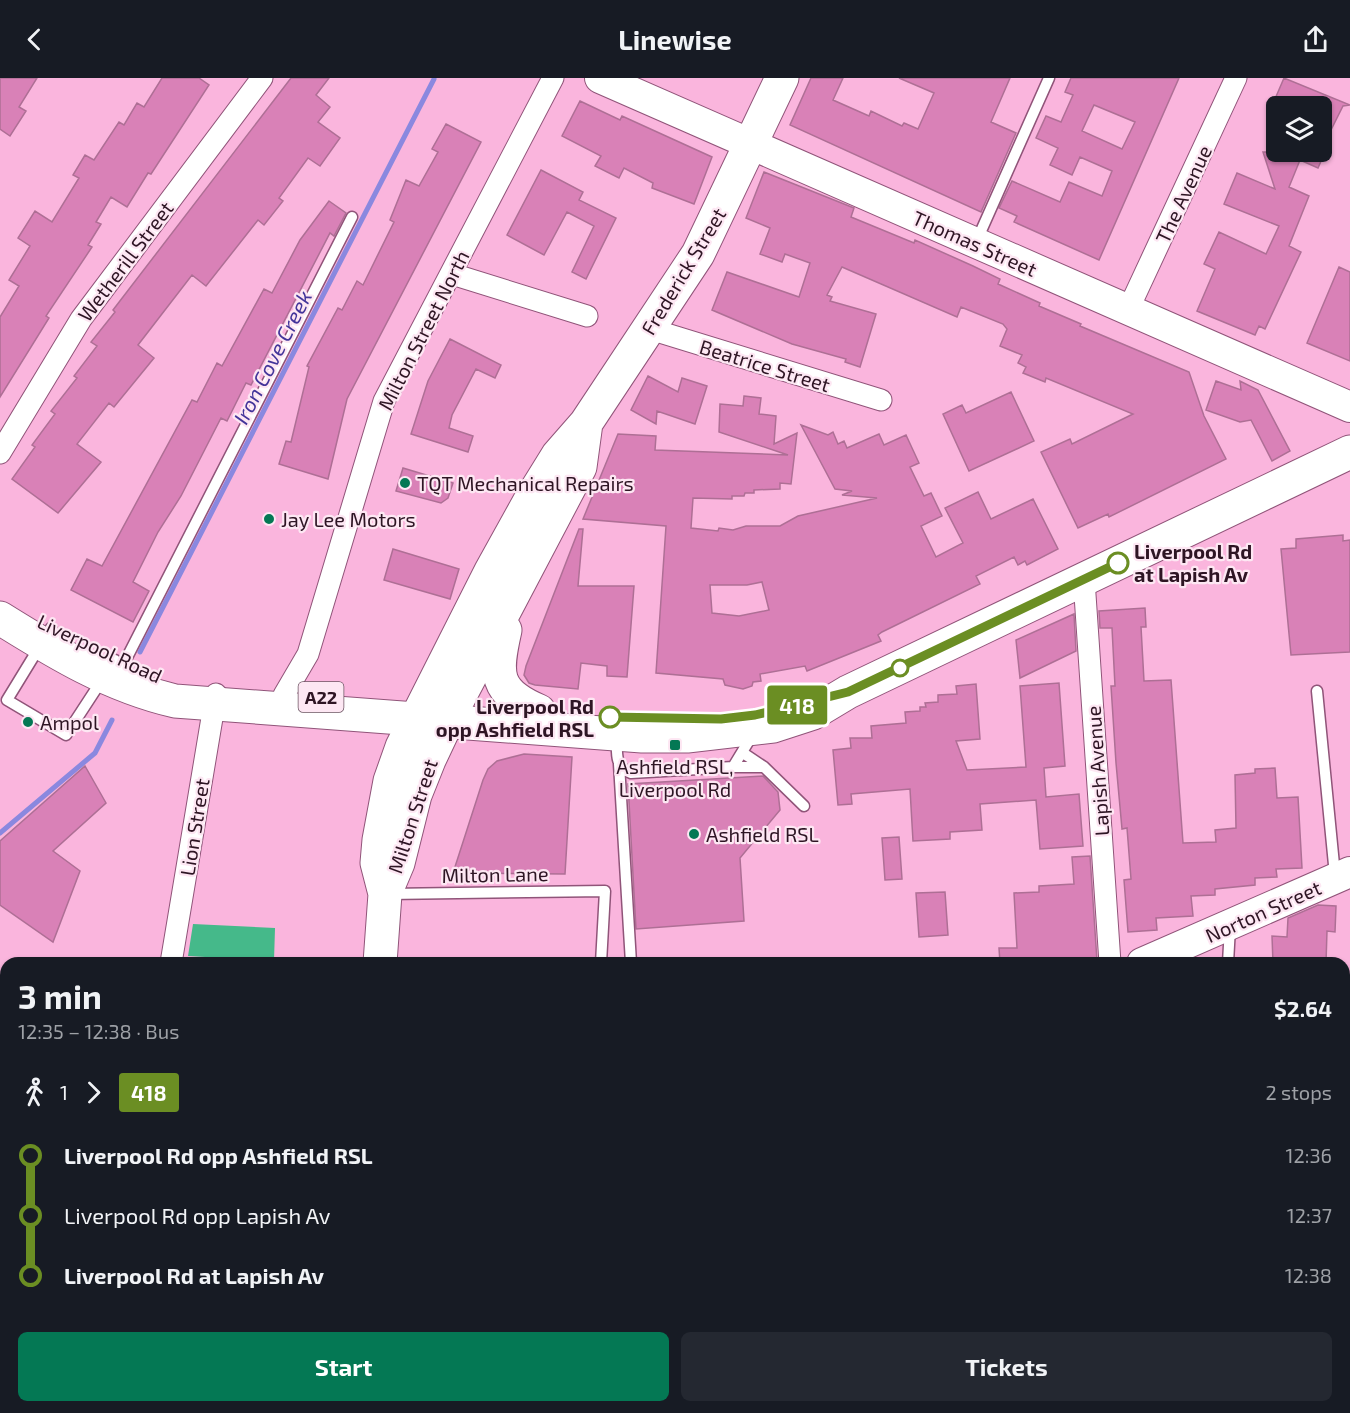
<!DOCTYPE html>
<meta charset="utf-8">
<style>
:root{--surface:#171b24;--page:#242831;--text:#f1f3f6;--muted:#9ea1a6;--accent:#047854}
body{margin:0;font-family:"Exo 2",sans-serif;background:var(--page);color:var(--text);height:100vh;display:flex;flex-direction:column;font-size:22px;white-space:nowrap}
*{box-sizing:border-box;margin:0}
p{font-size:20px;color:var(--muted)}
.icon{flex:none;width:33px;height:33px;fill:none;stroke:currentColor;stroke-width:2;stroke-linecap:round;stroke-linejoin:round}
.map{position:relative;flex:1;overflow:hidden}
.drawer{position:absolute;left:0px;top:879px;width:1350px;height:456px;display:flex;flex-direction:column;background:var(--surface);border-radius:18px 18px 0 0;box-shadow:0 2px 4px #0004}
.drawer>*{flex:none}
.badge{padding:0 12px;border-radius:4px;font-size:21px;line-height:39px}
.fabs{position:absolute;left:1266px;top:18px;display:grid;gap:12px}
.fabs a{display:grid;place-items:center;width:66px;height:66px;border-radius:9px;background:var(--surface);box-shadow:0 2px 4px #0004;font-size:30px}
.map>.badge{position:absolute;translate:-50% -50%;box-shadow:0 0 0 3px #fff}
.legs{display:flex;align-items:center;gap:9px;height:66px;padding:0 18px;font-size:20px}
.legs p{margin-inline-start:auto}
.summary{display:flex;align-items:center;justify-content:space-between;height:102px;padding:0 18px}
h1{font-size:33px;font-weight:700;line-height:45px}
.cta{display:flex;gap:12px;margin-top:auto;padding:12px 18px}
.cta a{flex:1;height:69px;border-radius:9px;background:var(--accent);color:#fff;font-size:24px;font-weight:700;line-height:69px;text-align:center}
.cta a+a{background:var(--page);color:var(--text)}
ul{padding:0 18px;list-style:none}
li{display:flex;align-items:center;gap:21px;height:60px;font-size:22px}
li i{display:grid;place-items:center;width:9px;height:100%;margin:0 8px;background:currentColor}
li i::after{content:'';width:15px;height:15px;margin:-8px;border:4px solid;border-radius:50%;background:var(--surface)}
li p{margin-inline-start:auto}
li:first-child i{background:linear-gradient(#0000 50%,currentColor 0)}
li:last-child i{background:linear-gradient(currentColor 50%,#0000 0)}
header{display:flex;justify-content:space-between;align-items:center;height:78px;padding:0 18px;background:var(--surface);font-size:27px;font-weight:700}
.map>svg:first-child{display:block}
.green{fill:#45b98a}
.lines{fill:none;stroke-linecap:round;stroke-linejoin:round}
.stream{stroke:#8a88df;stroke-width:5}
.building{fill:#d981b7;stroke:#ae6f95;stroke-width:1.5;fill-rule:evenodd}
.service-casing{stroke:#905479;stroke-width:13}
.minor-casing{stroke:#905479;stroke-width:23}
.secondary-casing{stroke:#905479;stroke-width:32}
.primary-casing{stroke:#905479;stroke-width:35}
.trunk-casing{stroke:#905479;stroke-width:35}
.service{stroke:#fff;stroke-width:10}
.minor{stroke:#fff;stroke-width:21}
.secondary{stroke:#fff;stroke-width:30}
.primary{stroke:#fff;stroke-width:33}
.trunk{stroke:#fff;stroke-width:33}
.line-1-casing{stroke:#fff;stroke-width:14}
.line-1{stroke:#6b8e23;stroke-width:9}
.poi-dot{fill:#047854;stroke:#fde7f3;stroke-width:2}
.stop-1-dot{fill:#fff;stroke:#6b8e23;stroke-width:3}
.labels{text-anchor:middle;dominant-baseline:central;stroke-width:4.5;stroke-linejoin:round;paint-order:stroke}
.shield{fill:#fde7f3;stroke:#6c5462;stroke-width:1.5}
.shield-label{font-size:18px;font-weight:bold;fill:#2e1524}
.street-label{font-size:20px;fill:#2e1524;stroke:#fde7f3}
.poi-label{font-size:20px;fill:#2e1524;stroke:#fde7f3;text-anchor:start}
.stop-label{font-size:20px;font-weight:bold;fill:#2e1524;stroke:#fde7f3;text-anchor:start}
.water-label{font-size:21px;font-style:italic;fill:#43359a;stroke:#fde7f3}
</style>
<header><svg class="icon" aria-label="back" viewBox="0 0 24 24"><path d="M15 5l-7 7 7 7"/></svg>Linewise<svg class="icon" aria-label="share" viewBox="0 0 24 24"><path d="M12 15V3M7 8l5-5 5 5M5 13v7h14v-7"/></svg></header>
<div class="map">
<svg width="1350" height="1335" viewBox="0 0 1350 1335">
<rect width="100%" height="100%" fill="#fab5dd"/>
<path class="green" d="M193 846 275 850 274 883 188 878Z"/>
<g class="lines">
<path class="stream" d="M140 574 434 1
M0 755 95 675 112 642"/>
</g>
<path class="building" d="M0 0H37L19 29 26 33 10 58 0 51Z
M162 0H199L209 7 151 96 148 95 127 129 111 119 96 144 101 146 88 167 92 169 46 238 49 240 0 319V239L19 208 9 202 30 168 18 160 35 133 52 144 79 100 73 97 85 77 94 82 119 44 124 47 137 25 144 29Z
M291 0H329L316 17 330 29 318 44 340 60 320 88 308 80 279 120 283 123 264 147 258 142 206 208 192 197 138 267 154 280 114 329 109 325 77 366 101 384 58 435 12 401 35 369 32 367 55 336 51 333 77 300 74 298 97 268 91 264 115 234 113 232Z
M811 0H843L833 22 869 38 871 33 902 48 904 45 918 51 934 15 899 0H1010L991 44 1016 55 981 134 790 47Z
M1071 0H1179L1099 182 1014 144 1017 138 999 130 1012 103 1060 124 1069 104 1102 118 1112 93 1080 79 1072 97 1050 87 1058 70 1036 60 1046 38 1061 44 1073 17 1065 14ZM1094 27 1135 44 1122 71 1082 53Z
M1284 0 1350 27 1343 28 1322 70V28H1272Z
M580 23 620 42 622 38 712 79 694 126 652 110 653 105 624 90 619 100 595 88 601 78 562 58Z
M446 46 481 64 347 321 328 401 279 386 286 363 291 364 309 289 307 288 338 230 342 232 357 203 363 207 394 144 390 142 406 102 419 108 438 74 432 71Z
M1263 74H1325L1318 90 1300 82 1289 109 1309 118 1289 168 1301 174 1265 251 1259 248 1255 257 1197 233 1215 191 1204 186 1219 154 1266 176 1279 148 1224 126 1237 95 1275 111Z
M541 92 583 114 579 122 616 140 586 201 572 194 594 148 567 134 544 177 507 157Z
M764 94 854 130 851 139 914 165 915 162 973 188 1000 201 998 206 1040 225 1039 228 1081 246 1080 248 1189 294 1204 338 1226 381 1109 439 1108 436 1078 450 1041 374 1070 361 1072 366 1133 336 1046 300 1045 304 1023 295 1026 289 1018 285 1022 277 1000 268 1007 251 1003 246 961 229 957 239 842 189 827 217 832 219 830 223 876 236 860 289 845 284 846 281 792 266 712 232 727 194 799 219 810 185 785 176 782 184 760 176 770 150 746 140Z
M329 123 346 135 334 158 330 155 251 307 246 305 227 343 221 340 181 418 158 454 133 504 149 513 133 544 71 512 87 481 102 488 192 322 197 324 217 285 222 288 264 211 272 215 300 162Z
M1339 189 1350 194V283L1307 265Z
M450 261 501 287 495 300 476 291 452 337 449 350 473 358 468 374 411 356 428 303Z
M648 298 678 314 682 300 707 308 695 346 657 333 656 346 631 332Z
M1216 303 1241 312 1240 303 1258 312 1290 373 1272 383 1251 342 1240 344 1206 332Z
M1011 314 1034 363 969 393 943 336 962 327 966 335Z
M744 318 761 320 759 336 776 338 774 366 797 355 791 406 780 405V411L754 412V415H745L744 418H732V421L693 420 691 450 718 453 719 450 733 452 746 448H780L798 438 877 420 842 417 852 413 835 411 801 347 828 357 833 354 838 366 844 363 847 370 879 356 884 367 906 357 919 385 910 389 924 418 931 415 942 438 921 448 936 479 963 465 945 430 978 414 991 441 1033 421 1058 471 1027 487 1025 483 1018 487 1014 479 976 498 980 506 882 554 878 557 881 563 807 593 805 588 760 596 761 603 753 604 752 608 743 611 725 607 723 601 656 595 666 448 583 441 618 356 656 358 655 372 788 377 719 354 720 326 743 328ZM762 504 769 532 739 538 712 535 710 507H747Z
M403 390 453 405 448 420 441 425 396 413Z
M579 451H583L578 508H634L627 599 607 598V588L581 585 578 611 535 607 529 605 524 597 526 588Z
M1343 457V463L1350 462V574L1291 577 1281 471 1296 470V461Z
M393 471 459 491 450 521 384 502Z
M1145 530 1146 549H1141L1144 603 1171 602 1183 765 1216 764 1215 752 1236 750 1235 697 1255 695V691L1275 690 1277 720 1298 719 1302 790 1276 791 1277 799 1255 800V807L1215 811V817L1191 818 1193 838 1156 840 1157 852 1128 854 1124 802 1131 801 1127 750 1122 751 1116 685 1111 608H1115L1112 550H1100L1099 533Z
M1074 536 1076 573 1020 600 1016 562Z
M1059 605 1065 688 1044 690 1046 719 1079 716 1083 768 1040 771 1036 722 980 726 982 752 950 754V761L913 763 910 711 851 716 852 726 838 727 833 672 851 670 850 660H872L871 648 906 645 905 634 920 633V629H926L925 625 938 624V617L957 616 956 608 976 606 980 661 956 663 967 692 1026 689 1020 608Z
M524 676 572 679 565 796 453 795 483 702 488 691 497 683Z
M85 688 106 725 53 773 80 793 53 864 0 827V763Z
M763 698 778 714 780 732 740 780 744 843 636 851 628 706Z
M899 759 902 801 885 802 882 760Z
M1090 778 1097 883 1000 885 999 870H1017L1014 815 1039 814V808L1074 806 1072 779Z
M945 814 948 857 919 859 916 815Z
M1318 827 1336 828 1335 854 1327 853 1326 885H1273L1272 858 1287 859 1288 840Z"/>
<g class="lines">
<g class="service-casing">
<path id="service" d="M977 162 1049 0
M51 550 7 622 66 657 115 582
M116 601 352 139
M1317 613 1335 797
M617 658C617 674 614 689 631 695L733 689 753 656
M743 675 764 689 804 728
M619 686 631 885
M733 689H763
M388 816 605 813 601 885
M1228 885 1230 849
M1207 1335V1329"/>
</g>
<g class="minor-casing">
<path id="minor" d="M452 196 587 238
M1128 232 1236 0
M650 251 881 322
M0 375 81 241 262 0
M1084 502 1110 885
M284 617 308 576 384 323 553 0
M171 885 216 616
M0 1005 6 1009
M0 1237 6 1139
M734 1335 735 1329
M1047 1335V1329"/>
</g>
<g class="secondary-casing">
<path id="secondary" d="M600 0 1350 329
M1142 885 1350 794"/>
</g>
<g class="primary-casing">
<path id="primary" d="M505 552C495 596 494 614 539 633
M387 811 398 785 415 717 429 682 455 627 580 389 586 345
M380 885 385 816 377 785 379 762 390 703 402 669 491 493 532 419 558 377 586 345 698 176 782 0
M355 1335V1329"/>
</g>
<g class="trunk-casing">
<path id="trunk" d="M0 540C56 575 110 608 175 623L642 658H687L773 648 813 635 848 614 1350 374"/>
</g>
<use href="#service" class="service"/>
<use href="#minor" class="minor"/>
<use href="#secondary" class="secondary"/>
<use href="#primary" class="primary"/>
<use href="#trunk" class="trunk"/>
</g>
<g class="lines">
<g class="line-1-casing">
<path id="line-1" d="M610 639 721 641 755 637 848 614 1118 485"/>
</g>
<use href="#line-1" class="line-1"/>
</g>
<g class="poi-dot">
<circle cx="405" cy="405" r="6"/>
<circle cx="269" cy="441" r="6"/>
<circle cx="28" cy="644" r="6"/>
<rect x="669" y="661" width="12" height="12" rx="3"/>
<circle cx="694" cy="756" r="6"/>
</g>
<g class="stop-1-dot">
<circle cx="1118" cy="485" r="10"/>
<circle cx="900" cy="590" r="8"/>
<circle cx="610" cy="639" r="10"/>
</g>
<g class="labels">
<rect class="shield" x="298.5" y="604" width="45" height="30" rx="4.5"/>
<g class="shield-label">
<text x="321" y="619">A22</text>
</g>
<g class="street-label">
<text transform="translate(1183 116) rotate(-65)">The Avenue</text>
<text transform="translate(975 165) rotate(24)">Thomas Street</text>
<text transform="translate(125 183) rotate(-53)">Wetherill Street</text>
<text transform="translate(683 193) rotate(-59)">Frederick Street</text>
<text transform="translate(423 252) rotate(-63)">Milton Street North</text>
<text transform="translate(765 287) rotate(17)">Beatrice Street</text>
<text transform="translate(100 570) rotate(25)">Liverpool Road</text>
<text transform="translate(1097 693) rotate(-94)">Lapish Avenue</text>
<text transform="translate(412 738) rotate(-72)">Milton Street</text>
<text transform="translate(194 749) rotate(-81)">Lion Street</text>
<text transform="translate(495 796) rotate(-1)">Milton Lane</text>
<text transform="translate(1263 833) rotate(-24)">Norton Street</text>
</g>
<g class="poi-label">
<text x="417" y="405">TQT Mechanical Repairs</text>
<text x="281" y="441">Jay Lee Motors</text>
<text x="40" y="644">Ampol</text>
<text x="675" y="688" text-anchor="middle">Ashfield RSL,<tspan x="675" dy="23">Liverpool Rd</tspan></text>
<text x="706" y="756">Ashfield RSL</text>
</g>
<g class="stop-label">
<text x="1134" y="473">Liverpool Rd<tspan x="1134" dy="23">at Lapish Av</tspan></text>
<text x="594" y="628" text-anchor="end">Liverpool Rd<tspan x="594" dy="23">opp Ashfield RSL</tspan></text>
</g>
<g class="water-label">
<text transform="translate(272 279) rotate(-63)">Iron Cove Creek</text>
</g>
</g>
</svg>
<div class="fabs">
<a><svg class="icon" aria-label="layers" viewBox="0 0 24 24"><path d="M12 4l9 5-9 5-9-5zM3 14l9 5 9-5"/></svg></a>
</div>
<b class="badge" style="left:797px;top:627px;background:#6b8e23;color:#fff">418</b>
<section class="drawer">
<div class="summary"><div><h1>3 min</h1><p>12:35 – 12:38 · Bus</p></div><b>$2.64</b></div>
<div class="legs"><svg class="icon" aria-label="walk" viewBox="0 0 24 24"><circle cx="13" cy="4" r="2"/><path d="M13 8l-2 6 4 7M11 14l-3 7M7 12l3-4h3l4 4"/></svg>1<svg class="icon" aria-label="forward" viewBox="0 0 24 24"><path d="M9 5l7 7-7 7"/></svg><b class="badge" style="background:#6b8e23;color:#fff">418</b><p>2 stops</p></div>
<ul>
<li><i style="color:#6b8e23"></i><b>Liverpool Rd opp Ashfield RSL</b><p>12:36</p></li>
<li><i style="color:#6b8e23"></i><span>Liverpool Rd opp Lapish Av</span><p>12:37</p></li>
<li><i style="color:#6b8e23"></i><b>Liverpool Rd at Lapish Av</b><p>12:38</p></li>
</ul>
<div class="cta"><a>Start</a><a>Tickets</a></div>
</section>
</div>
